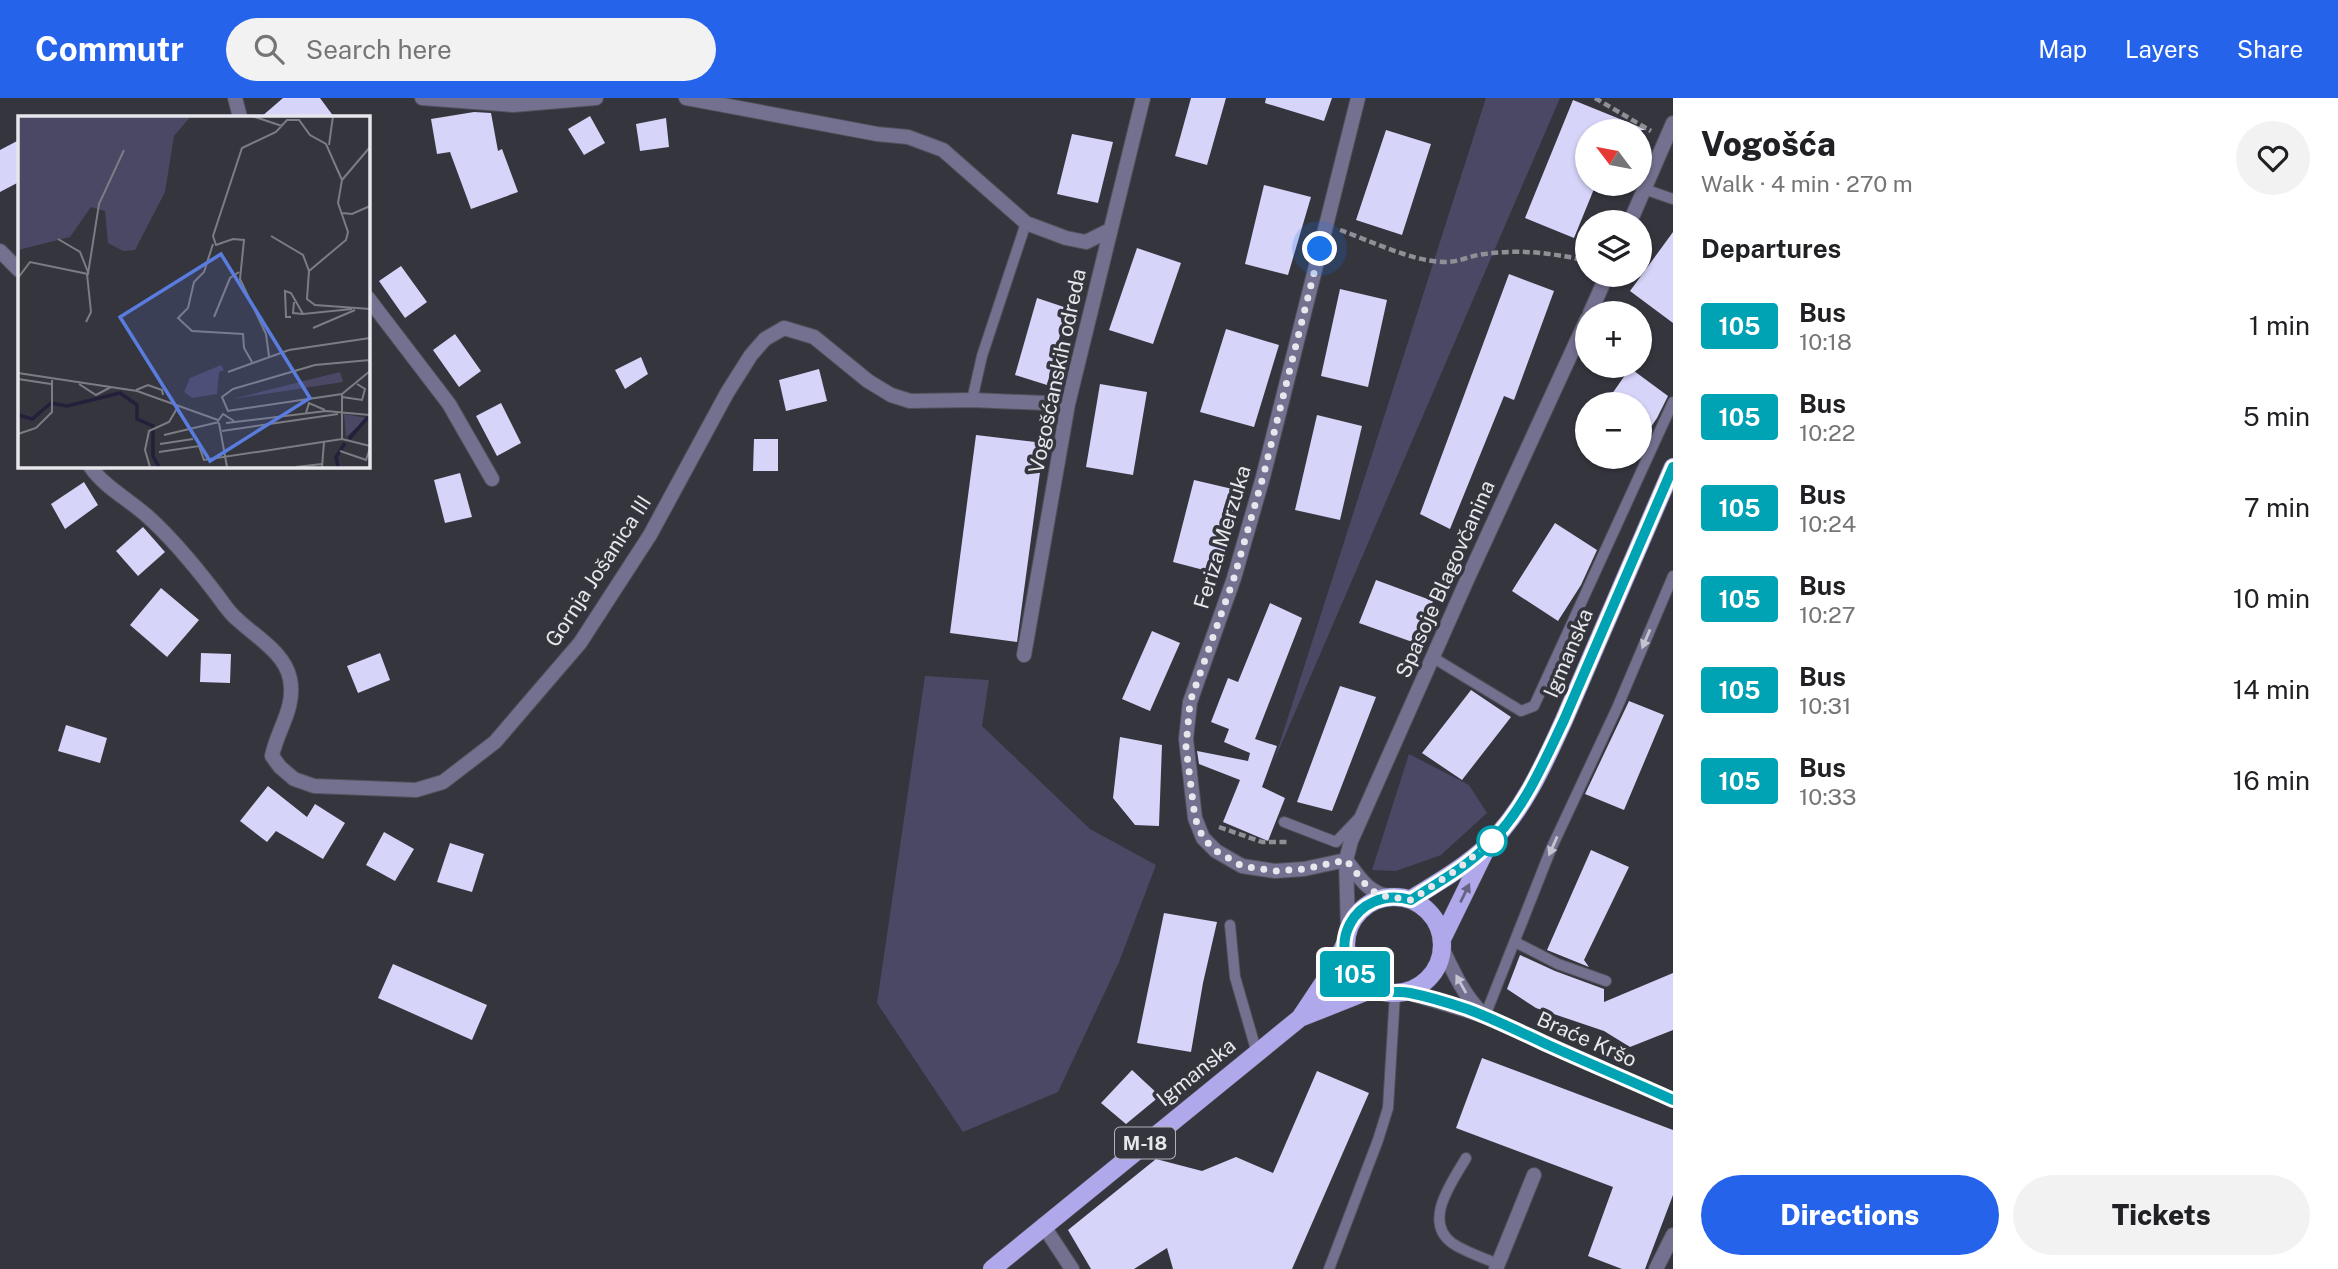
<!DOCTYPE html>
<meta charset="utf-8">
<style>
:root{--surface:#fff;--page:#f2f2f2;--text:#202124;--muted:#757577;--accent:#2563eb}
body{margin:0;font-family:"Public Sans",sans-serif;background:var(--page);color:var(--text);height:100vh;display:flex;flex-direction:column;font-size:26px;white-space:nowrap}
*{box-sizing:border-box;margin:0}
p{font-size:23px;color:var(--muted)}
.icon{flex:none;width:38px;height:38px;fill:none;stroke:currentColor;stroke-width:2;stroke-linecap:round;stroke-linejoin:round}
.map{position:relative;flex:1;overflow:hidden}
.sheet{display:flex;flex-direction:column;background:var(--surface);width:665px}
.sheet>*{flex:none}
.badge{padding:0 14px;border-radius:5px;font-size:24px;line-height:46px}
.needle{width:46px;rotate:302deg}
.controls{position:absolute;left:1575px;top:21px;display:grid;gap:14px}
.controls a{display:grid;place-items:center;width:77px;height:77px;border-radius:50%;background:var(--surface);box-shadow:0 2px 5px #0004;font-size:35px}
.you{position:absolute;width:35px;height:35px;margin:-18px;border:5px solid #fff;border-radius:50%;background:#1a73e8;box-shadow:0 0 0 10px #1a73e833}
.map>.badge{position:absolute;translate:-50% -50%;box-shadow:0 0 0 4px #fff}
h2{padding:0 28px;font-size:26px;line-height:63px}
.round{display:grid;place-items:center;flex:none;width:74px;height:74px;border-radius:37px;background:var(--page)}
.summary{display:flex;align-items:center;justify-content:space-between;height:119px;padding:0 28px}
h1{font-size:33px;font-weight:800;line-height:52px}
.action{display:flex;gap:14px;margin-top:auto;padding:14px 28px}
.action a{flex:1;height:80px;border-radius:42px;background:var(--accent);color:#fff;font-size:28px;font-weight:800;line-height:80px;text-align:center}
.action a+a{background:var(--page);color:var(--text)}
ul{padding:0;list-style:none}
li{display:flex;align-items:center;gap:21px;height:91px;padding:0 28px}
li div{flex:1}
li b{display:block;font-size:26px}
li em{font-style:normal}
li .badge{min-width:77px;font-weight:700;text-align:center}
header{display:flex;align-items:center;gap:42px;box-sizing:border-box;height:98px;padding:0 35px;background:var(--accent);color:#fff}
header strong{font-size:33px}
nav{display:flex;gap:38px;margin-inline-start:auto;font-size:24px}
.search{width:490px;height:63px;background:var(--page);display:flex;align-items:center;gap:18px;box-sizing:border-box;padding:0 24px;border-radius:38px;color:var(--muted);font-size:26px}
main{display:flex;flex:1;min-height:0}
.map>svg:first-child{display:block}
.green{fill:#4b4865}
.building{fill:#d6d4f9}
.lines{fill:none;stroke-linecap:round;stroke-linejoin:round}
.service-casing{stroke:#51515a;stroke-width:12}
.minor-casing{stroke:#51515a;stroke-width:16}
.primary-casing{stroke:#51515a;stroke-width:19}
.path{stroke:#8f8f96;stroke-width:4.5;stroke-dasharray:7 3.5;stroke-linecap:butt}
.service{stroke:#737090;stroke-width:10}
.minor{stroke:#737090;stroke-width:14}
.primary{stroke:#afa8ea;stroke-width:18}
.oneway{fill:#c4c3d0}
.oneway2{fill:#666383}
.line-casing{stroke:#fff;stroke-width:16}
.line{stroke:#00a3b4;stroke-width:10}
.walk{stroke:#e6e6ec;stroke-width:7;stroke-dasharray:0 12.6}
.stop-dot{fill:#fff;stroke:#00a3b4;stroke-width:3.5}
.labels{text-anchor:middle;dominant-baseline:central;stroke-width:7;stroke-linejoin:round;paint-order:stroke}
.shield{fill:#35353e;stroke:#b1b1b8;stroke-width:2}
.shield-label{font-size:19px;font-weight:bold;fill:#e6e6ec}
.street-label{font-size:21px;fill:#e6e6ec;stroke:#35353e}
.inset-river{fill:none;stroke:#24203b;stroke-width:3.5}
.inset-road{fill:none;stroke:#7c7c84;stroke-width:2}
.view{fill:#597cde;fill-opacity:0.15;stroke:#597cde;stroke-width:3.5}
.inset-edge{fill:none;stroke:#e6e6ec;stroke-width:3.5}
</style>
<header>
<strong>Commutr</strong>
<div class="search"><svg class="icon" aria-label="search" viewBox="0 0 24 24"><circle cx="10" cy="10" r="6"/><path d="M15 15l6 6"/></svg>Search here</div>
<nav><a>Map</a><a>Layers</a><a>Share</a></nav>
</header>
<main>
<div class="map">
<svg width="1673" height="1171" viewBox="0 0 1673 1171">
<rect width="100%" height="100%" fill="#35353e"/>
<path class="green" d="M1486 0H1560L1274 663Z
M925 578 989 582 982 628 1090 731 1156 767 1119 864 1058 994 963 1034 877 905Z
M1409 656 1469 687 1487 715 1441 757 1396 773 1372 772Z"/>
<path class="building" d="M283 0H320L334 19H261Z
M1191 0H1226L1207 67 1175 58Z
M1266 0H1332L1324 23 1265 5Z
M1573 2 1647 32 1587 33V86H1596L1574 140 1525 120Z
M474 14 491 15 498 53 502 51 518 94 471 111 450 54 437 56 431 21Z
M590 18 605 45 584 57 568 31Z
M666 20 669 49 640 53 636 26Z
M1386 32 1431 46 1402 137 1356 122Z
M1072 36 1113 44 1098 105 1057 96Z
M19 42V84L0 94V52Z
M1264 87 1311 99 1288 177 1245 166Z
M1673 134V225L1630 193Z
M1137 150 1181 165 1153 246 1109 232Z
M401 168 427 204 405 220 379 183Z
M1509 176 1554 193 1514 302 1504 298 1450 431 1420 416Z
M1340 191 1387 202 1368 289 1321 278Z
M1037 200 1067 210 1047 287 1015 277Z
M1226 231 1279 247 1254 329 1200 314Z
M455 236 481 273 459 289 433 252Z
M641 259 648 276 625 291 615 272Z
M1630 270 1668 298 1657 320 1640 345V306H1605Z
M819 271 827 303 786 313 779 282Z
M1100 286 1147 294 1133 377 1086 369Z
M501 305 521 345 497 358 476 318Z
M1317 317 1362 328 1340 422 1295 412Z
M976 337 1044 345 1017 544 950 535Z
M754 341H778V373H753Z
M460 375 472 419 445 425 434 382Z
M1194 382 1241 393 1219 476 1173 464Z
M84 384 98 407 65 431 51 406Z
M1555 425 1597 452 1581 487 1558 523 1512 493Z
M143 429 165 454 138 478 116 453Z
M1376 482 1433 503 1418 546 1359 525Z
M161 490 199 522 167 559 130 527Z
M1270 505 1302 520 1255 641 1277 648 1262 689 1285 700 1268 743 1223 724 1240 682 1199 666 1197 653 1248 663 1251 651 1250 655 1224 644 1229 631 1211 624 1228 580 1238 584Z
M1152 533 1180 545 1150 613 1122 601Z
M201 555 231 556 230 585 200 584Z
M380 555 390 582 358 595 347 568Z
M1340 588 1376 599 1332 713 1297 704Z
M1471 592 1511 619 1462 682 1422 655Z
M1629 603 1664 617 1624 712 1585 696Z
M66 627 107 640 100 665 58 653Z
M1120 639 1162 647 1159 728 1135 727 1113 700Z
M268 688 307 719 315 706 345 725 323 761 276 733 267 744 240 723Z
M384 734 414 751 395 783 366 767Z
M450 745 484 756 472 794 437 784Z
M1591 752 1629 769 1584 862 1589 869 1547 852Z
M1164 815 1217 824 1203 885 1191 954 1137 945Z
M1520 857 1555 873 1604 891V904L1673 875V932L1630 949 1604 933 1536 910 1507 891Z
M393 866 487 907 472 942 378 900Z
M1482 960 1673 1032V1097L1645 1171H1622L1588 1158 1613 1089 1456 1030Z
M1132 972 1160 998 1126 1026 1101 1005Z
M1317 973 1369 995 1292 1171H1173L1167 1150 1134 1171H1091L1068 1132 1156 1061 1202 1073 1236 1059 1273 1075Z"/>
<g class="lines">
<g class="service-casing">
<path id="service" d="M1644 91 1673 101
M972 302 982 258 1026 125
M1432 559 1521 613 1534 608 1673 304
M1284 724 1336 744 1358 721
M1230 827 1235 879 1257 955
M1515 844 1558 866 1606 883
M1485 918 1551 751 1617 610 1673 478
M1466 1060C1453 1083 1422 1123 1452 1145 1465 1154 1484 1160 1498 1166
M1329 1171 1378 1042 1388 1010 1395 896"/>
</g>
<g class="minor-casing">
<path id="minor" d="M235 0 240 19
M422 0 513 7 596 0
M686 0 877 36 908 39 943 52 1026 125 1066 140 1086 144 1110 132
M1630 124 1673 25
M0 153 19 172
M368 200 449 306 492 381
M1590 215 1607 177
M90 368C103 388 128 401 146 417 171 439 194 467 214 493 222 503 228 514 238 522 256 539 285 555 290 581 296 610 277 632 272 658L280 669 294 681 314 688 416 692 443 684 495 644 580 545 650 437 727 295 751 257 765 241 784 230 814 239 868 283 891 297 910 303 972 302 1068 306
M1024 557 1068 306 1143 0
M1346 762 1304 771 1275 773 1242 768 1216 753 1203 740 1195 720 1186 641 1190 604 1234 480 1263 379 1358 0
M1346 762C1358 777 1368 796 1389 798
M1348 831 1346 762 1351 743 1467 482 1587 221
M1442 850C1453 873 1463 896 1481 914
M1406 894 1485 918 1673 1002
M1043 1127 1072 1171
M1496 1171 1534 1077
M1656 1171 1673 1137"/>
</g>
<g class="primary-casing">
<path id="primary" d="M1346 847a48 48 0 1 1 96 0a48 48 0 1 1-96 0Z
M1411 801C1437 785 1465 769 1487 748 1523 714 1544 666 1564 622L1673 369
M1442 841 1485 753
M1300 920 1334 869 1345 846
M992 1171 1300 920 1373 891"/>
</g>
<path class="path" d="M1595 0 1651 33
M1340 132C1371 143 1411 163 1443 164 1458 165 1471 157 1485 156 1521 151 1553 155 1587 163
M1219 729 1262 744H1288"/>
<use href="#service" class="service"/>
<use href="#minor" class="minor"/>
<use href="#primary" class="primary"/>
</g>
<defs><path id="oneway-solid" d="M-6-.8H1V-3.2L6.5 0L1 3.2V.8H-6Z" transform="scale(1.75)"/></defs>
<g class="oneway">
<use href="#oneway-solid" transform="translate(1646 541) rotate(113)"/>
<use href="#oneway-solid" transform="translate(1553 748) rotate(114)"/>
<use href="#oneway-solid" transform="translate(1461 886) rotate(-119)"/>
</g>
<use class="oneway2" href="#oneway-solid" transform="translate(1465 795) rotate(-64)"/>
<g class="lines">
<g class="line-casing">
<path id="line" d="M1673 369 1564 622C1543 666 1523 714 1487 748 1465 770 1437 785 1411 802 1355 786 1320 853 1365 886 1384 900 1392 891 1410 895 1430 899 1449 905 1467 911 1494 921 1520 934 1546 946 1588 965 1631 983 1673 1002"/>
</g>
<use href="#line" class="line"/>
<path class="walk" d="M1320 151 1263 379 1234 480 1190 604 1186 649 1195 720 1203 740 1216 753 1242 768 1275 773 1304 771 1346 762 1366 787 1378 797 1411 802 1458 771 1492 743"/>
</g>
<circle class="stop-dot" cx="1492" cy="743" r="14"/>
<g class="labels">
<rect class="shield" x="1115" y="1029.5" width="60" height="31" rx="5"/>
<g class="shield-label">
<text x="1145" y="1045">M-18</text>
</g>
<g class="street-label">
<text transform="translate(1057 273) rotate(-78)">Vogošćanskih odreda</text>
<text transform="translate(1222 439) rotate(-73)">Feriza Merzuka</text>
<text transform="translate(598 473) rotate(-57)">Gornja Jošanica III</text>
<text transform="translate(1445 481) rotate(-66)">Spasoje Blagovčanina</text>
<text transform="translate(1568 555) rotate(-67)">Igmanska</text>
<text transform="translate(1587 941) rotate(24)">Braće Kršo</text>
<text transform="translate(1196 974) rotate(-39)">Igmanska</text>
</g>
</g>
<g transform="translate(18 18)">
<rect width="352" height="352" fill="#35353e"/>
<path d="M0 0H173L156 20 147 76 117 134 105 135 90 127 87 95 73 91 52 121 0 134ZM203 249 206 254 201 256 199 278 174 282 166 276 172 262ZM322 256 325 266 214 283ZM326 298 349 302 328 321Z" fill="#4b4865"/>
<path class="inset-river" d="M0 299 14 303 33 287 49 290 102 277 119 289V303L135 310V340L141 351M331 323 350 301M320 351 318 341 327 327"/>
<path class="inset-road" d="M234 0 264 10M311 29 315 0M324 64 352 31M324 97 334 98 352 90M253 120 285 139 291 155M40 123 62 136 70 156M195 128 186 156 176 166 170 192 160 202 174 215 225 218 226 232 234 246M0 162 12 146 70 158 81 88 106 34M276 186 275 197 285 198M196 201 212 162 221 156M273 201H268L267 175 273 177 285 198 334 193M68 206 73 196 69 158M295 212 337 194M251 240 248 218 222 163 226 124 215 123 198 129 195 120 224 32 258 16 269 4H281L292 19 308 28 324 64 320 87 330 116 328 124 291 155 289 183 297 189 352 193M210 256 271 234 352 222M0 257 119 275 200 304M0 263 33 268M61 268 78 279 93 271M118 274 130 269 144 274 145 279M324 281 344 284 347 273 339 268M209 295 324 278 352 255M210 295 204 281 215 273 297 249 352 244M288 297 291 287 307 294M200 305 205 298 216 305M201 307 209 351M208 307 308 295 352 299M204 315 320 298M0 318 18 312 34 296V264M146 319 201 306M324 323V278M142 328 175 323M322 335 348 344 352 332M141 336 181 330 186 344 324 323 352 330M132 351 127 334 131 315 151 306 161 289M278 351 304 348M304 351 306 326"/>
<path class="view" d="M203 138 292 282 192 345 102 201Z"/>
<rect width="352" height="352" class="inset-edge"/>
</g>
</svg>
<div class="controls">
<a><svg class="needle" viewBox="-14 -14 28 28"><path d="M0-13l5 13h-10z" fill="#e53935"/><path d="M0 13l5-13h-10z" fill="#757577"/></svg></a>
<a><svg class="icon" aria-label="layers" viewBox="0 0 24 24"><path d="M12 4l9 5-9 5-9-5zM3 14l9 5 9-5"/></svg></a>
<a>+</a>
<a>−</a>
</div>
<div class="you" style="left:1320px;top:151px"></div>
<b class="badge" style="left:1355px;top:876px;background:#00a3b4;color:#fff">105</b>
</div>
<section class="sheet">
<div class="summary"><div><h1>Vogošća</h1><p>Walk · 4 min · 270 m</p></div><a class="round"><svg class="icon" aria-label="heart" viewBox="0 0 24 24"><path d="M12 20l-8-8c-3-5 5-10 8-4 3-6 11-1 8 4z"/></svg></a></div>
<h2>Departures</h2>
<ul>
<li><span class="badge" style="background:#00a3b4;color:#fff">105</span><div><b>Bus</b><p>10:18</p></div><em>1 min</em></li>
<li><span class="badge" style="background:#00a3b4;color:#fff">105</span><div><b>Bus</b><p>10:22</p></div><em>5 min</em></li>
<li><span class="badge" style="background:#00a3b4;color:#fff">105</span><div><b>Bus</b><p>10:24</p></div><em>7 min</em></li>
<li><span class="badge" style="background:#00a3b4;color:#fff">105</span><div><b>Bus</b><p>10:27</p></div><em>10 min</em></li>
<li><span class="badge" style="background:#00a3b4;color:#fff">105</span><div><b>Bus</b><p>10:31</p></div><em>14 min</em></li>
<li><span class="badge" style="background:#00a3b4;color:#fff">105</span><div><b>Bus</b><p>10:33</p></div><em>16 min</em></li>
</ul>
<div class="action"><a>Directions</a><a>Tickets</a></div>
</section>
</main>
